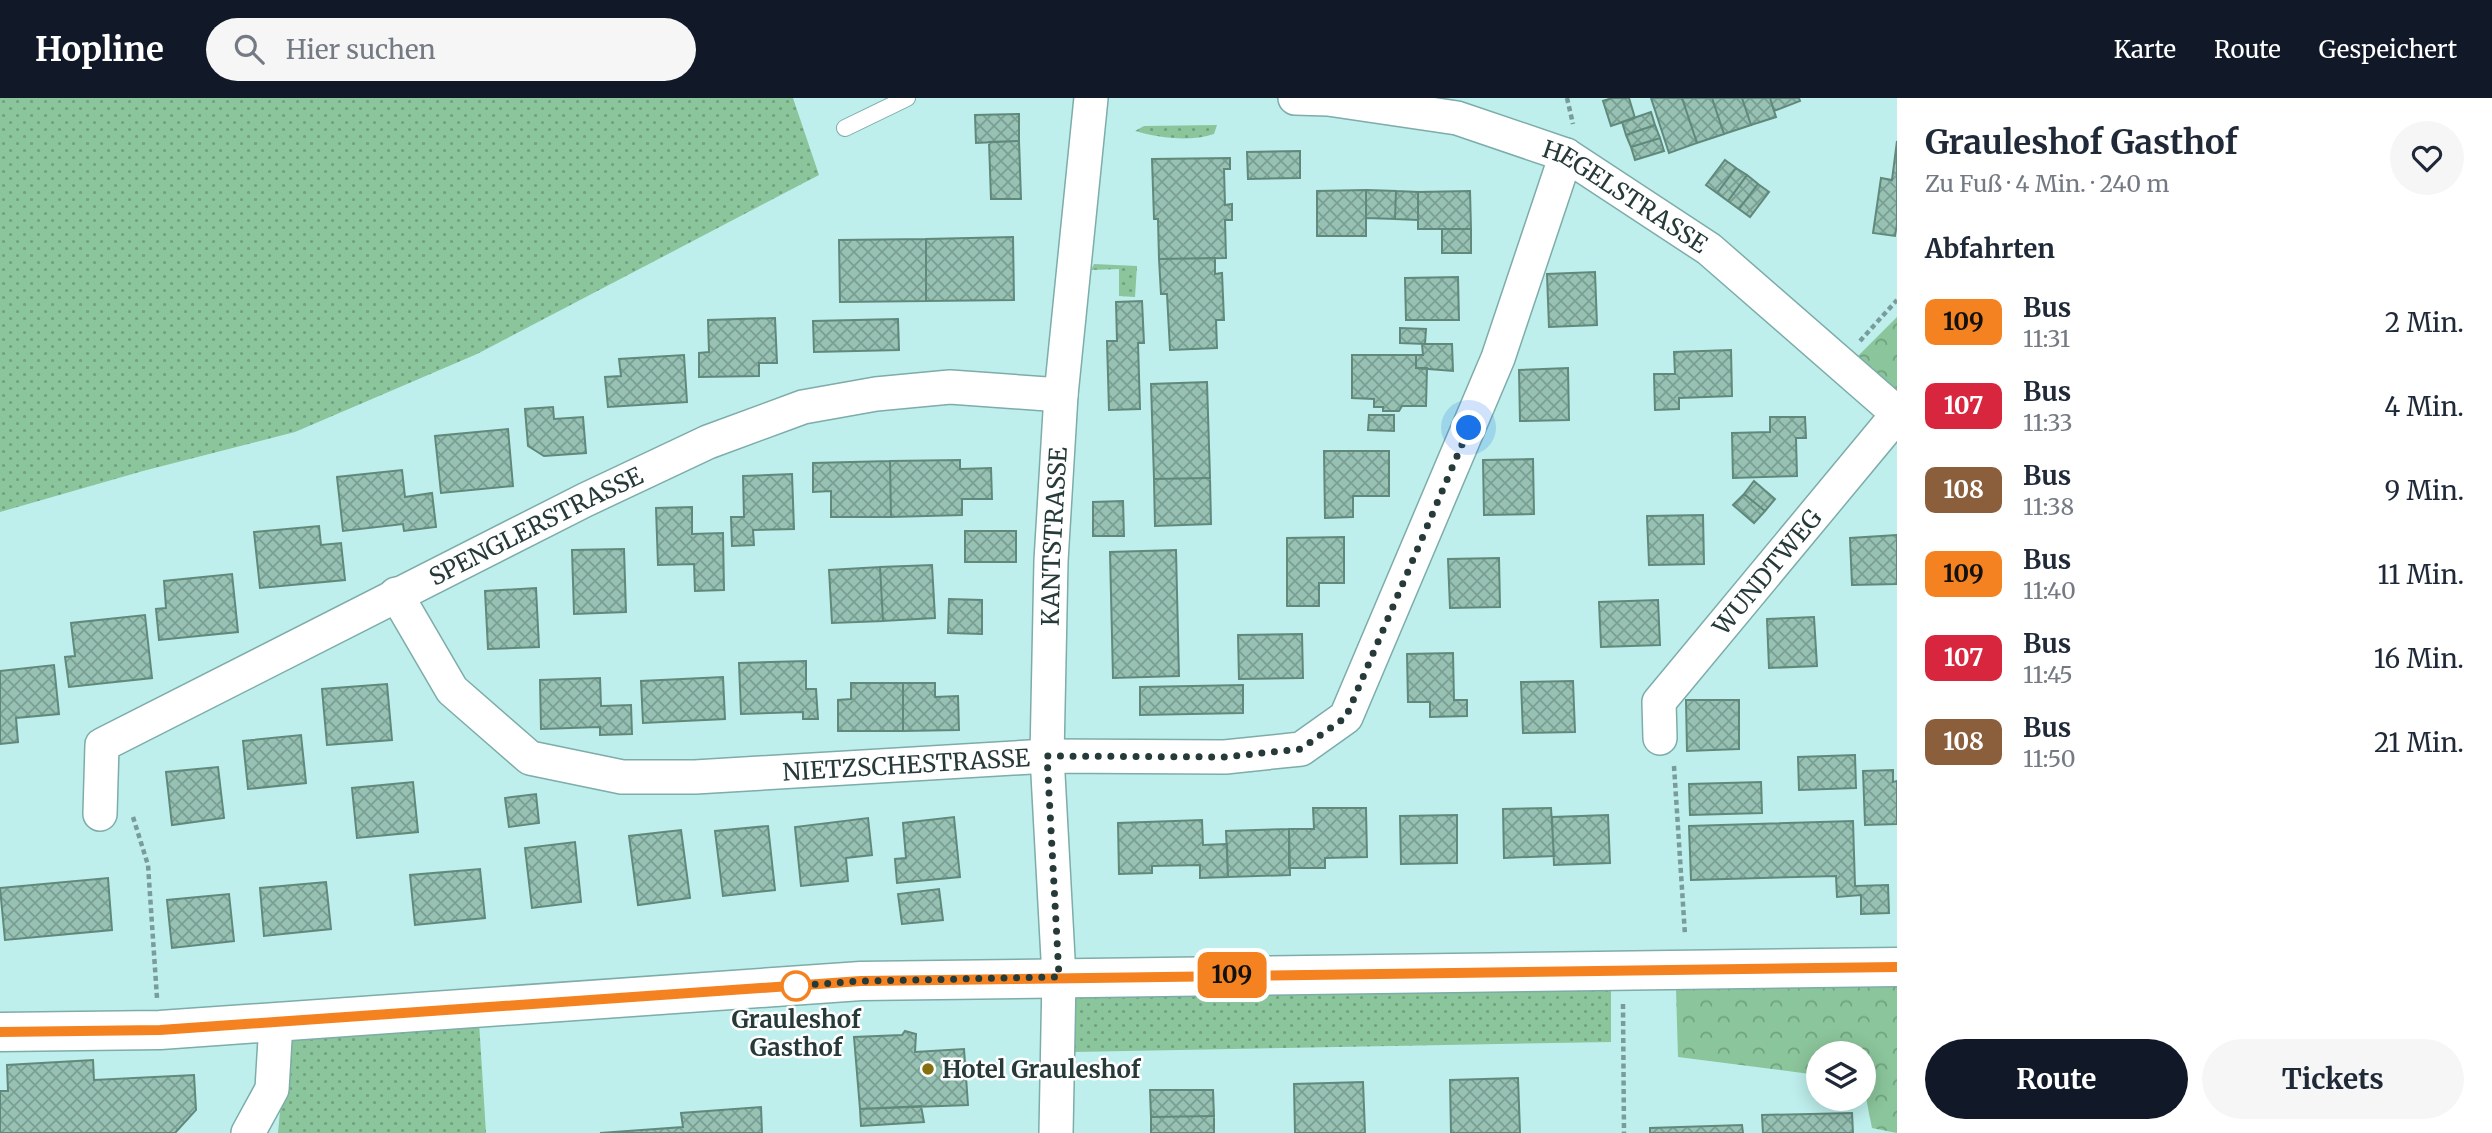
<!DOCTYPE html>
<html lang="de">
<meta charset="utf-8">
<style>
:root{--surface:#fff;--page:#f6f6f7;--text:#1f2937;--muted:#747a83;--accent:#111827}
body{margin:0;font-family:Merriweather,serif;background:var(--page);color:var(--text);height:100vh;display:flex;flex-direction:column;font-size:26px;white-space:nowrap}
*{box-sizing:border-box;margin:0}
p{font-size:23px;color:var(--muted)}
.icon{flex:none;width:38px;height:38px;fill:none;stroke:currentColor;stroke-width:2;stroke-linecap:round;stroke-linejoin:round}
.map{position:relative;flex:1;overflow:hidden}
.drawer{display:flex;flex-direction:column;background:var(--surface);width:595px}
.drawer>*{flex:none}
.badge{padding:0 14px;border-radius:10px;font-size:24px;line-height:46px}
.buttons{position:absolute;left:1806px;top:943px;display:grid;gap:14px}
.buttons a{display:grid;place-items:center;width:70px;height:70px;border-radius:50%;background:var(--surface);box-shadow:0 4px 18px #0003;font-size:35px}
.you{position:absolute;width:35px;height:35px;margin:-18px;border:5px solid #fff;border-radius:50%;background:#1a73e8;box-shadow:0 0 0 10px #1a73e833}
.map>.badge{position:absolute;translate:-50% -50%;box-shadow:0 0 0 4px #fff}
h2{padding:0 28px;font-size:26px;line-height:63px}
.round{display:grid;place-items:center;flex:none;width:74px;height:74px;border-radius:37px;background:var(--page)}
.head{display:flex;align-items:center;justify-content:space-between;height:119px;padding:0 28px}
h1{font-size:33px;font-weight:700;line-height:52px}
.action{display:flex;gap:14px;margin-top:auto;padding:14px 28px}
.action a{flex:1;height:80px;border-radius:42px;background:var(--accent);color:#fff;font-size:28px;font-weight:700;line-height:80px;text-align:center}
.action a+a{background:var(--page);color:var(--text)}
ul{padding:0;list-style:none}
li{display:flex;align-items:center;gap:21px;height:84px;padding:0 28px}
li div{flex:1}
li b{display:block;font-size:26px}
li em{font-style:normal}
li .badge{min-width:77px;font-weight:700;text-align:center}
header{display:flex;align-items:center;gap:42px;box-sizing:border-box;height:98px;padding:0 35px;background:var(--accent);color:#fff}
header strong{font-size:33px}
nav{display:flex;gap:38px;margin-inline-start:auto;font-size:24px}
.search{width:490px;height:63px;background:var(--page);display:flex;align-items:center;gap:18px;box-sizing:border-box;padding:0 24px;border-radius:38px;color:var(--muted);font-size:26px}
main{display:flex;flex:1;min-height:0}
.map>svg:first-child{display:block}
.grass{fill:url(#grass-dots)}
.forest{fill:url(#forest-crowns)}
.building{fill:url(#building-cross-hatch);stroke:#60897b;stroke-width:2}
.lines{fill:none;stroke-linecap:round;stroke-linejoin:round}
.service-casing{stroke:#7daca9;stroke-width:18}
.minor-casing{stroke:#7daca9;stroke-width:36}
.secondary-casing{stroke:#7daca9;stroke-width:41}
.path{stroke:#799c9a;stroke-width:4.5;stroke-dasharray:5 3.5;stroke-linecap:butt}
.service{stroke:#fff;stroke-width:16}
.minor{stroke:#fff;stroke-width:33}
.secondary{stroke:#fff;stroke-width:38}
.line-casing{stroke:#fff;stroke-width:16}
.line{stroke:#f58220;stroke-width:10}
.walk{stroke:#263a39;stroke-width:7;stroke-dasharray:0 12.6}
.stop-dot{fill:#fff;stroke:#f58220;stroke-width:3.5}
.poi-dot{fill:#85700f;stroke:#fff;stroke-width:2.5}
.labels{text-anchor:middle;dominant-baseline:central;stroke-width:5;stroke-linejoin:round;paint-order:stroke}
.street-label{font-size:24px;fill:#263a39;stroke:#fff}
.stop-label{font-size:24px;font-weight:bold;fill:#263a39;stroke:#fff}
.poi-label{font-size:24px;font-weight:bold;fill:#263a39;stroke:#fff;text-anchor:start}
</style>
<header>
<strong>Hopline</strong>
<div class="search"><svg class="icon" aria-label="search" viewBox="0 0 24 24"><circle cx="10" cy="10" r="6"/><path d="M15 15l6 6"/></svg>Hier suchen</div>
<nav><a>Karte</a><a>Route</a><a>Gespeichert</a></nav>
</header>
<main>
<div class="map">
<svg width="1897" height="1035" viewBox="0 0 1897 1035">
<defs>
<pattern id="grass-dots" width="8" height="8" patternUnits="userSpaceOnUse" patternTransform="scale(1.75)"><rect width="8" height="8" fill="#8bc59b"/><path d="M2 2h.1M6 6h.1" fill="none" stroke="#71a17f" stroke-width="1.8" stroke-linecap="round"/></pattern>
<pattern id="forest-crowns" width="20" height="18" patternUnits="userSpaceOnUse" patternTransform="scale(1.75)"><rect width="20" height="18" fill="#8bc59b"/><path d="M2 6a3 3 0 1 1 6 0M12 15a3 3 0 1 1 6 0" fill="none" stroke="#71a17f"/></pattern>
<pattern id="building-cross-hatch" width="8" height="8" patternUnits="userSpaceOnUse" patternTransform="scale(1.75)"><rect width="8" height="8" fill="#96c1b3"/><path d="M0 0l8 8M0 8l8-8" fill="none" stroke="#7a9e93"/></pattern>
</defs>
<rect width="100%" height="100%" fill="#beefec"/>
<path class="grass" d="M0 0H793L819 77 477 256 295 334 143 373 0 414Z
M1217 27 1214 36C1190 44 1159 40 1135 33L1144 28Z
M1094 166 1137 168 1135 199 1119 198V171L1091 172Z
M1611 885V944L1073 954V893Z
M479 924 486 1035H278L287 937Z"/>
<path class="forest" d="M1897 219V298L1852 264Z
M1897 889V1035L1872 1030 1864 990V956H1818V977L1678 959 1676 891Z"/>
<path class="building" d="M1612 0H1629L1635 20 1611 28 1603 3Z
M1651 0H1682L1697 45 1669 55Z
M1682 0H1712L1724 36 1697 45Z
M1712 0H1742L1751 27 1724 36Z
M1742 0H1770L1776 19 1751 27Z
M1770 0H1799L1800 3 1774 13Z
M1651 14 1655 27 1626 37 1622 24Z
M1019 16V43L976 45 975 17Z
M1655 27 1660 40 1631 49 1626 37Z
M1660 40 1664 53 1635 62 1631 49Z
M1019 43 1021 101H991L989 44Z
M1897 43V126L1895 138 1873 135 1881 80 1892 82Z
M1300 53V80L1248 81 1247 54Z
M1230 60V71H1224L1225 107 1232 106V122H1225L1226 160 1159 161 1158 121H1154L1152 61Z
M1725 62 1736 70 1717 95 1706 87Z
M1736 70 1747 77 1728 103 1717 95Z
M1747 77 1758 86 1739 111 1728 103Z
M1758 86 1769 94 1750 119 1739 111Z
M1366 92V138H1317V93Z
M1366 92 1396 93 1395 121 1366 120Z
M1396 93 1418 94V122L1395 121Z
M1470 93 1471 131H1418V94Z
M1442 131H1471V155H1442Z
M1013 139 1014 202 926 203V141Z
M926 141V203L840 204 839 142Z
M1215 160V176L1222 175 1224 222H1216L1217 250 1170 252 1167 196H1161L1159 161Z
M1595 174 1597 227 1549 229 1547 176Z
M1458 179 1459 222H1406L1405 180Z
M1142 203 1144 245H1138L1140 311 1109 312 1107 243H1117L1116 204Z
M775 220 777 265H759V278L699 279V255L709 254 708 222Z
M898 221 899 252 814 254 813 223Z
M1400 230 1426 231 1425 246 1400 245Z
M1422 246H1452L1453 273 1416 270V257H1423Z
M1731 252 1732 298 1679 300V311L1655 312 1654 276H1675L1674 254Z
M684 257 687 304 608 309 605 279 621 278 619 261Z
M1352 257H1416V270H1427L1426 308H1402L1399 313H1383V309H1374V301L1352 300Z
M1568 270 1569 322 1520 323 1519 272Z
M1207 284 1210 380 1154 381 1151 286Z
M553 309 554 321 583 319 586 355 544 358 528 348 525 311Z
M1369 317H1394V333L1368 332Z
M1770 319H1805L1806 340H1796L1797 378 1733 380 1732 335 1770 334Z
M508 331 513 388 441 395 435 338Z
M1324 353H1389V398H1353V419L1325 420Z
M1533 361 1534 416 1484 417 1483 362Z
M960 362V371L991 370 992 401H962V417L891 419 890 363Z
M890 363 891 419H831V393L813 394V365Z
M402 372 405 399 432 395 436 429 404 433 403 426 343 433 337 379Z
M792 376 794 431 753 432 754 447 732 448 731 419H744L743 378Z
M1210 380 1211 426 1155 428 1154 381Z
M1754 383 1775 401 1765 413 1744 396Z
M1744 396 1765 413 1754 425 1733 407Z
M1123 403 1124 438H1093V404Z
M692 409V436L723 435 724 492 695 493 694 466 658 467 656 410Z
M1703 417 1704 466 1649 467 1647 418Z
M319 428 321 447 341 445 345 482 260 490 254 434Z
M965 433H1016V464H965Z
M1897 437V486L1852 487 1850 440Z
M1344 439V485H1319V508H1287V440Z
M624 451 626 514 574 516 572 452Z
M1176 452 1179 578 1113 580 1110 454Z
M1499 460 1500 509 1450 510 1448 461Z
M932 467 935 520 883 523 880 469Z
M880 469 883 523 832 525 829 472Z
M232 476 238 534 159 542 156 511 166 510 164 483Z
M536 490 539 549 488 551 485 493Z
M949 501 982 502V536L948 535Z
M1658 502 1660 547 1601 549 1599 504Z
M145 517 152 580 69 589 65 559 75 558 71 525Z
M1814 519 1817 568 1769 570 1767 521Z
M1302 536 1303 580 1239 581 1238 537Z
M1453 555 1454 602H1467V618L1430 619V604H1408L1407 556Z
M806 563V591H816L818 621H803V614L741 616 739 565Z
M54 567 59 616 16 620 18 644 0 646V573Z
M723 579 725 621 643 625 641 583Z
M600 580 601 608 631 607 632 636 600 637V629L541 631 540 582Z
M1573 583 1575 634 1523 635 1521 584Z
M851 585H903V633H838V602L851 601Z
M903 585H935V599L958 598 959 632 903 633Z
M387 586 392 642 327 647 322 591Z
M1243 587V615L1140 617V589Z
M1686 602H1739V651L1687 653Z
M301 637 306 685 248 691 243 643Z
M1855 657 1856 690 1799 692 1798 659Z
M218 669 224 720 172 727 166 674Z
M1893 672V684L1897 683V726L1865 727 1863 673Z
M413 684 418 734 357 740 352 690Z
M1761 684 1762 715 1690 717 1689 686Z
M536 696 539 725 509 729 505 700Z
M1313 710H1366L1367 759 1325 760V770H1289V731H1314Z
M1551 710 1554 758 1504 760 1503 711Z
M1457 717V765L1401 766 1400 718Z
M1608 717 1610 765 1554 767 1552 719Z
M954 719 960 779 897 785 895 761 906 760 903 725Z
M868 720 872 757 846 760 848 783 801 788 795 729Z
M1202 722 1203 747 1227 746 1228 779 1200 780V767L1152 768V775L1119 776 1118 725Z
M1853 723 1855 788 1888 787 1889 815 1861 816V797L1837 799 1836 778 1691 782 1689 728Z
M768 728 775 792 723 798 715 733Z
M1289 731 1290 777 1228 779 1226 733Z
M681 732 690 800 638 807 629 738Z
M575 744 581 804 532 810 525 750Z
M480 771 485 820 415 827 410 777Z
M108 780 112 832 5 842 0 790Z
M326 784 331 831 264 838 260 790Z
M939 791 943 822 902 826 898 796Z
M229 796 234 843 172 850 167 802Z
M905 933 916 936 915 954 964 951 968 1007 860 1011 854 939 902 937Z
M93 962 94 982 194 977 196 1012 175 1035H0V993H8L7 967Z
M1518 980 1520 1035H1451L1450 982Z
M1363 984 1365 1035H1295L1294 986Z
M1150 992H1213L1214 1018 1151 1019Z
M921 1008 924 1024 861 1028 860 1011Z
M761 1009 762 1035H600L683 1029 681 1015Z
M1852 1015 1853 1035H1763L1762 1017Z
M1214 1018V1035H1151V1019Z
M1742 1027 1743 1035H1650V1030Z"/>
<g class="lines">
<g class="service-casing">
<path id="service" d="M845 30 907 0"/>
</g>
<g class="minor-casing">
<g id="minor">
<path id="s1" d="M1295 0 1328 1 1457 20 1566 57 1709 151 1897 315"/>
<path id="s2" d="M396 496 452 592 530 660 622 679H695L1047 658 1225 659 1301 651 1346 619 1498 260 1566 57"/>
<path id="s3" d="M1660 640 1659 604 1897 317"/>
<path id="s4" d="M100 716 102 647 585 402 708 344 803 309 876 296 950 289 1061 297"/>
<path d="M248 1035 272 991 276 925"/>
<path id="s5" d="M1056 1035 1059 879 1047 658 1051 463 1061 297 1091 0"/>
</g>
</g>
<g class="secondary-casing">
<path id="secondary" d="M0 934 160 932 861 883 1897 869"/>
</g>
<path class="path" d="M1567 0 1573 26
M1860 243 1897 202
M1674 668 1685 837
M133 719 148 767 157 900
M1623 906 1624 1035"/>
<use href="#service" class="service"/>
<use href="#minor" class="minor"/>
<use href="#secondary" class="secondary"/>
</g>
<g class="lines">
<g class="line-casing">
<path id="line" d="M0 934 160 932 861 883 1897 869"/>
</g>
<use href="#line" class="line"/>
<path class="walk" d="M796 888H793L861 883 1059 879 1047 658 1225 659 1301 651 1346 619 1469 330"/>
</g>
<circle class="stop-dot" cx="796" cy="888" r="14"/>
<circle class="poi-dot" cx="928" cy="971" r="7"/>
<g class="labels">
<g class="street-label">
<text stroke="none"><textPath href="#s1" startOffset="350">HEGELSTRASSE</textPath></text>
<text stroke="none"><textPath href="#s4" startOffset="555">SPENGLERSTRASSE</textPath></text>
<text stroke="none"><textPath href="#s5" startOffset="597">KANTSTRASSE</textPath></text>
<text stroke="none"><textPath href="#s3" startOffset="205">WUNDTWEG</textPath></text>
<text stroke="none"><textPath href="#s2" startOffset="593">NIETZSCHESTRASSE</textPath></text>
</g>
<g class="stop-label">
<text x="796" y="921">Grauleshof<tspan x="796" dy="28">Gasthof</tspan></text>
</g>
<g class="poi-label">
<text x="942" y="971">Hotel Grauleshof</text>
</g>
</g>
</svg>
<div class="buttons">
<a><svg class="icon" aria-label="layers" viewBox="0 0 24 24"><path d="M12 4l9 5-9 5-9-5zM3 14l9 5 9-5"/></svg></a>
</div>
<div class="you" style="left:1469px;top:330px"></div>
<b class="badge" style="left:1232px;top:877px;background:#f58220;color:#111">109</b>
</div>
<section class="drawer">
<div class="head"><div><h1>Grauleshof Gasthof</h1><p>Zu Fuß · 4 Min. · 240 m</p></div><a class="round"><svg class="icon" aria-label="heart" viewBox="0 0 24 24"><path d="M12 20l-8-8c-3-5 5-10 8-4 3-6 11-1 8 4z"/></svg></a></div>
<h2>Abfahrten</h2>
<ul>
<li><span class="badge" style="background:#f58220;color:#111">109</span><div><b>Bus</b><p>11:31</p></div><em>2 Min.</em></li>
<li><span class="badge" style="background:#d7263d;color:#fff">107</span><div><b>Bus</b><p>11:33</p></div><em>4 Min.</em></li>
<li><span class="badge" style="background:#8b5e3c;color:#fff">108</span><div><b>Bus</b><p>11:38</p></div><em>9 Min.</em></li>
<li><span class="badge" style="background:#f58220;color:#111">109</span><div><b>Bus</b><p>11:40</p></div><em>11 Min.</em></li>
<li><span class="badge" style="background:#d7263d;color:#fff">107</span><div><b>Bus</b><p>11:45</p></div><em>16 Min.</em></li>
<li><span class="badge" style="background:#8b5e3c;color:#fff">108</span><div><b>Bus</b><p>11:50</p></div><em>21 Min.</em></li>
</ul>
<div class="action"><a>Route</a><a>Tickets</a></div>
</section>
</main>
